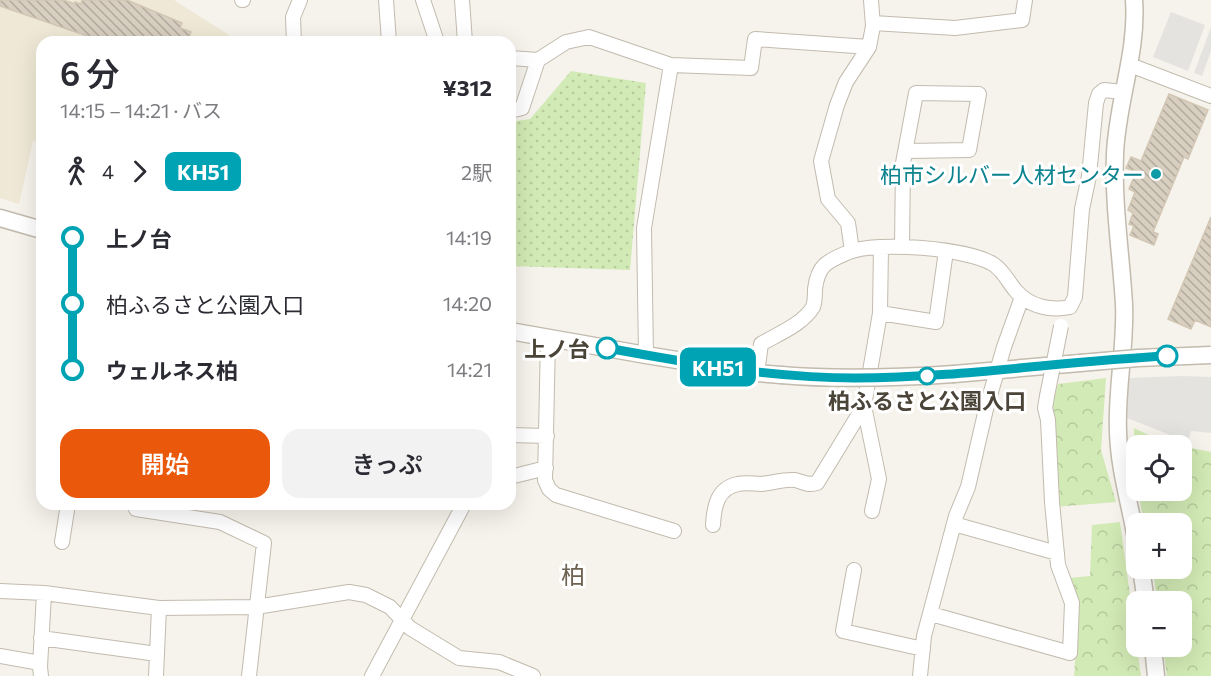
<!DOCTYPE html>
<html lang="ja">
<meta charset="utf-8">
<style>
:root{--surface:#fff;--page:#f2f2f3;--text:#2b2b33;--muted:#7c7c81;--accent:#ea580c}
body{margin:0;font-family:Commissioner,"Noto Sans JP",sans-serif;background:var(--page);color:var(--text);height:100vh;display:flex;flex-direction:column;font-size:22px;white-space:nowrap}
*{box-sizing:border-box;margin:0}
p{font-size:20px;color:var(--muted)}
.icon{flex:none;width:33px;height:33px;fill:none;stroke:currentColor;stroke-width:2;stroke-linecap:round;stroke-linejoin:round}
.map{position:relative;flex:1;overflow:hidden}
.side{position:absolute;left:36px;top:36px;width:480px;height:474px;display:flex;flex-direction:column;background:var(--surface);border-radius:18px;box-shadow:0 6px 24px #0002}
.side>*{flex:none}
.badge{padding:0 12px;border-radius:9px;font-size:21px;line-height:39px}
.buttons{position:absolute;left:1126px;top:435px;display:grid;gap:12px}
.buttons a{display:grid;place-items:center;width:66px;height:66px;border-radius:12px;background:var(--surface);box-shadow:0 6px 24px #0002;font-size:30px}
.map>.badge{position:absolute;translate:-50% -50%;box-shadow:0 0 0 3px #fff}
.legs{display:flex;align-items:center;gap:9px;height:66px;padding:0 24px;font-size:20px}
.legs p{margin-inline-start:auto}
.summary{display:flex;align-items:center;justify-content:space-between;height:102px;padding:0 24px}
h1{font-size:33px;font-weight:600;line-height:45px}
.cta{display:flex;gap:12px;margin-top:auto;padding:12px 24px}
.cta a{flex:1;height:69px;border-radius:18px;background:var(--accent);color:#fff;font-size:24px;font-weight:600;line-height:69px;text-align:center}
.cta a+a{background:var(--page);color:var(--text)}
ul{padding:0 24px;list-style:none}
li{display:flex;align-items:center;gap:21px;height:66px;font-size:22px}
li i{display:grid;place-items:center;width:9px;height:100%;margin:0 8px;background:currentColor}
li i::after{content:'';width:15px;height:15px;margin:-8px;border:4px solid;border-radius:50%;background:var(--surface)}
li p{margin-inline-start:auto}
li:first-child i{background:linear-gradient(#0000 50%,currentColor 0)}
li:last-child i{background:linear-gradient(currentColor 50%,#0000 0)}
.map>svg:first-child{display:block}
.education{fill:#efe8d6}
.grass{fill:url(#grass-dots)}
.park{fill:url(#park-crowns)}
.parking{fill:#e5e3e0}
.building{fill:url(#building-back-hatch);stroke:#d3c7b4;stroke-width:1.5}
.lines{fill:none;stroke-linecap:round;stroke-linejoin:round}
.minor-casing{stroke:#c2bbae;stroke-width:16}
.tertiary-casing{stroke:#c2bbae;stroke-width:19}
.minor{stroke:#fff;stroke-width:14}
.tertiary{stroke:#fff;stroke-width:16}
.minor-bridge-casing{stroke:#c2bbae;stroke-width:16;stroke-linecap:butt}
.tertiary-bridge-casing{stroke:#c2bbae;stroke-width:19;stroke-linecap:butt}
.minor-bridge{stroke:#fff;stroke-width:14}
.tertiary-bridge{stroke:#fff;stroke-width:16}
.line-1-casing{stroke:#fff;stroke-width:14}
.line-1{stroke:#00a3b4;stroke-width:9}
.culture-dot{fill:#0f9aa8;stroke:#fff;stroke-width:2}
.stop-1-dot{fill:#fff;stroke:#00a3b4;stroke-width:3}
.labels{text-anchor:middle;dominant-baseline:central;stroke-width:6;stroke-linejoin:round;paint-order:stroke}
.culture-label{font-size:22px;fill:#0d838f;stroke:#fff;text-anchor:end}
.stop-label{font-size:22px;font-weight:bold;fill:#4b4439;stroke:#fff;text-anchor:end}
.neighbourhood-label{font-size:24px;fill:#6e6250;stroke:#fff}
</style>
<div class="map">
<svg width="1211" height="676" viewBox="0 0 1211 676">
<defs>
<pattern id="grass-dots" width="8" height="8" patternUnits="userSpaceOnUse" patternTransform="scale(1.5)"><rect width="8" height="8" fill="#d2eab5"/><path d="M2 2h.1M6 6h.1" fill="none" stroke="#b6ca9c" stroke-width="1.8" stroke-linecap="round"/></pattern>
<pattern id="park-crowns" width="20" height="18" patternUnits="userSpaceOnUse" patternTransform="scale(1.5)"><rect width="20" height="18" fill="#d2eab5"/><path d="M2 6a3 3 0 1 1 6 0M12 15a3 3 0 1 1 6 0" fill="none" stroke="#b6ca9c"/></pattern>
<pattern id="building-back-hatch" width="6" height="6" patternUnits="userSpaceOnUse" patternTransform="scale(1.5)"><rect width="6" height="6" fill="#d8cfc1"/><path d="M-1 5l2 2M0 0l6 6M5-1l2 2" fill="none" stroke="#b1aa9e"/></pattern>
</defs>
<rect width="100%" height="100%" fill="#f6f3ec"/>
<path class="education" d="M0 0H174L229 35 228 42H42V143L33 141 19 204 0 198Z"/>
<path class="grass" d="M571 71 646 83 630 270 510 266V122L530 119Z"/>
<path class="park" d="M1106 378 1101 450 1116 502 1055 507 1050 412 1058 384Z
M1134 428 1165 443 1180 445 1137 446V488L1134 455Z
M1182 446 1211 452V676H1167L1163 647 1182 646V602L1157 601 1153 569 1182 568V524L1144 523 1138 491 1182 490Z
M1120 522 1141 676H1074L1079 603 1068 578 1090 576 1092 525Z"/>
<path class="parking" d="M1171 12 1205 25 1188 71 1153 57Z
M1211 27V51L1202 76 1194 73Z
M1183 376 1211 377V433L1191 431 1188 442 1127 418 1128 378Z"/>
<path class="building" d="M0 0H63L75 4V2L81 4 82 0H127L182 23 180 28 191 32 187 42H98L99 40 0 6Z
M1169 94 1208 110 1188 159 1184 157 1153 232 1158 234 1154 245 1130 235 1134 226 1129 224 1133 213 1128 210 1135 192 1129 189 1136 172 1126 168 1131 157 1141 161Z
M1211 217V327L1195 320 1191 329 1168 319Z"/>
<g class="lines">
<g class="minor-casing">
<path id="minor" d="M242 0H243
M386 0 389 42
M423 0 437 42
M462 0 465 42
M873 23 955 28 1022 20 1025 0
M294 42 293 17 300 0
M869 47 873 26 871 0
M510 58 538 60
M1130 65 1211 96
M510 111 522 108 538 60 566 42 589 37 671 65
M902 246 903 163 916 93 979 94 969 150 906 151
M880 313 936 322 946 251
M548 338 545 480 549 489 556 495 674 531
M646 355 644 228 671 65 751 68 755 39 869 47 846 82 837 105 821 161 828 199 848 223 852 251
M757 373 761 344C778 334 803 324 813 307 815 302 815 294 815 289 818 264 828 261 849 252 877 241 967 248 993 264 1004 271 1008 282 1016 291 1030 307 1051 311 1070 307L1075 297 1082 209 1089 176 1096 103 1099 94 1104 90 1123 92
M864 406 879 479 872 511
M510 435 547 436
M510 477 546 468
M137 504 136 509 220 522 264 543 249 676
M954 524 1057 553
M713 525C714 507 717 488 738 484 745 482 754 484 761 484 772 483 784 479 795 480 804 482 808 486 817 483L864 406 880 313 881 247
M62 542 68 504
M854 570 843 631 923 649
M0 591 44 593 159 608 256 607 349 592 366 595 390 607 410 628 459 658 499 662 533 676
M931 614 1070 653 1072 603 1058 565 1052 502 1048 420 1045 408 1047 396
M41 638 157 654
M0 656 40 663
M41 676 40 667 44 593
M156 676 159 608
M372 676 464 504
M920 676 924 636 956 516 968 487 986 409 1004 347 1022 297"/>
</g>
<g class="tertiary-casing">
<path id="tertiary" d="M1134 0C1138 52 1117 102 1115 154 1113 204 1121 254 1124 304 1126 347 1116 389 1118 432 1119 470 1131 507 1137 545
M0 218 42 230
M510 331 646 355 757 373 781 375
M954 374 1080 363
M1141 568 1146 602
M1153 646 1156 676"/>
</g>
<use href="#minor" class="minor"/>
<use href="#tertiary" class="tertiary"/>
<g class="minor-bridge-casing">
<path id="minor-bridge" d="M1047 396 1061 326"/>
</g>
<g class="tertiary-bridge-casing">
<path id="tertiary-bridge" d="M1080 363 1138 358 1211 355
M781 375C839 380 896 378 954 374"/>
</g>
<use href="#minor-bridge" class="minor-bridge"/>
<use href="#tertiary-bridge" class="tertiary-bridge"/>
</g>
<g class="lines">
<g class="line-1-casing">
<path id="line-1" d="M607 348C689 363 771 378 855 378 959 378 1063 361 1167 356"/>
</g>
<use href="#line-1" class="line-1"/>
</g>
<circle class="culture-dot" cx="1156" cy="174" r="6"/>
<g class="stop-1-dot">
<circle cx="607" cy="348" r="10"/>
<circle cx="1167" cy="356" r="10"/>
<circle cx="927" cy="376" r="8"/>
</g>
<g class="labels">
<g class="culture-label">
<text x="1144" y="174">柏市シルバー人材センター</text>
</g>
<g class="stop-label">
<text x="590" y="348">上ノ台</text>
<text x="927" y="400" text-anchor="middle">柏ふるさと公園入口</text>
</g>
<g class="neighbourhood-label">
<text x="573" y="574">柏</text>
</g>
</g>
</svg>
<div class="buttons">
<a><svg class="icon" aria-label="locate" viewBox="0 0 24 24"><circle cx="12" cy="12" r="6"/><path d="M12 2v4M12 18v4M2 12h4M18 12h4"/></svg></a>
<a>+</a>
<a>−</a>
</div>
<b class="badge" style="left:718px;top:367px;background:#00a3b4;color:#fff">KH51</b>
<section class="side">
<div class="summary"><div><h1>6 分</h1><p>14:15 – 14:21 · バス</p></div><b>¥312</b></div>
<div class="legs"><svg class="icon" aria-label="walk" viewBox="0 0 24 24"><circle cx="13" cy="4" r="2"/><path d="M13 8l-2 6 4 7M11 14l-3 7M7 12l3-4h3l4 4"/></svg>4<svg class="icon" aria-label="forward" viewBox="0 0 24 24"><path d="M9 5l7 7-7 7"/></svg><b class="badge" style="background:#00a3b4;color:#fff">KH51</b><p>2駅</p></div>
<ul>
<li><i style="color:#00a3b4"></i><b>上ノ台</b><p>14:19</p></li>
<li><i style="color:#00a3b4"></i><span>柏ふるさと公園入口</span><p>14:20</p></li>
<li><i style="color:#00a3b4"></i><b>ウェルネス柏</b><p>14:21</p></li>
</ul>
<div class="cta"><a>開始</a><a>きっぷ</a></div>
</section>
</div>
